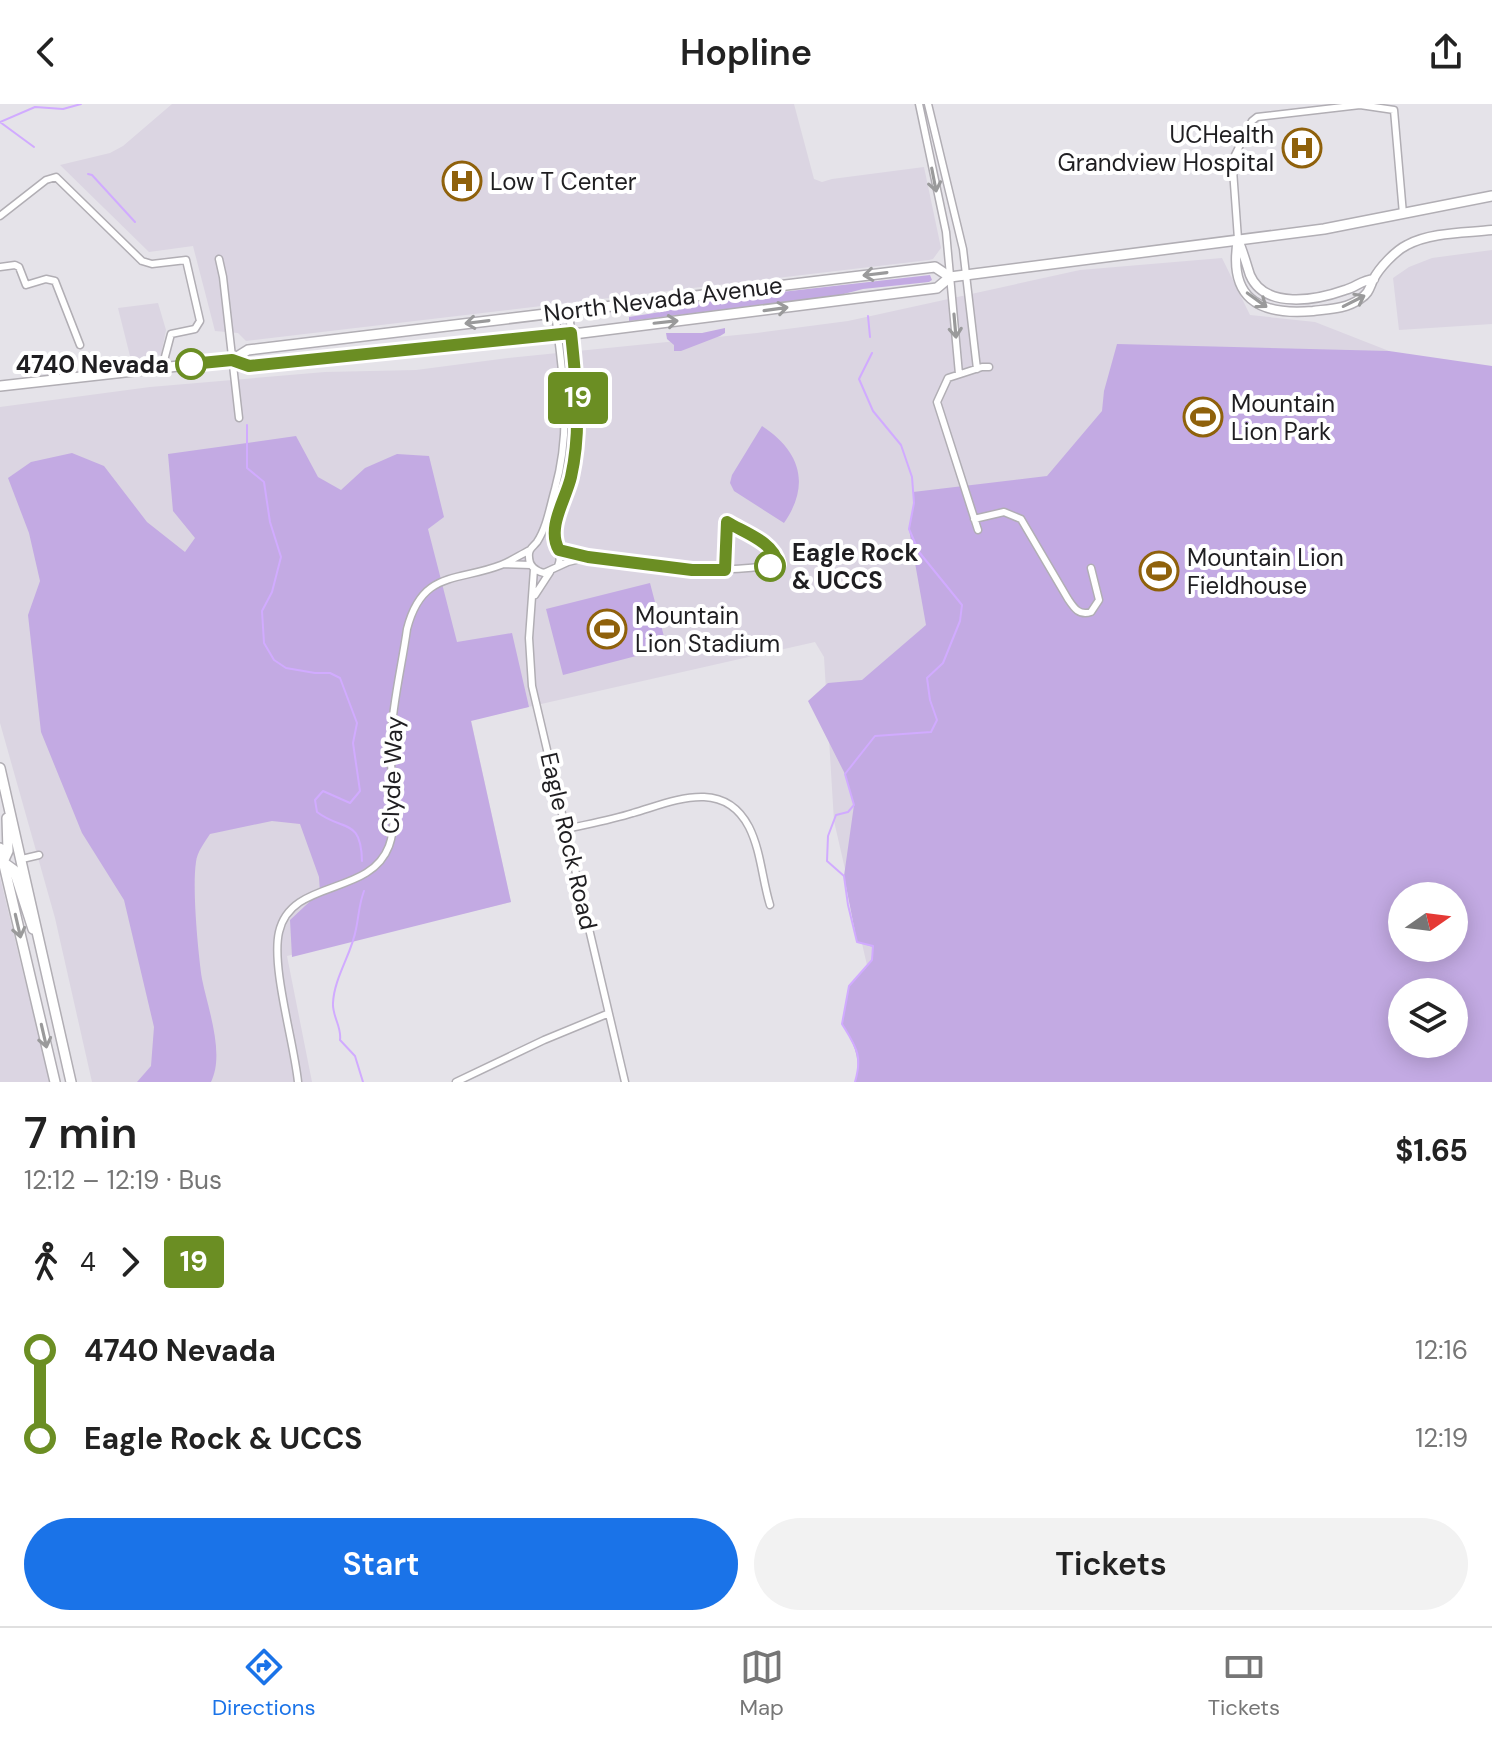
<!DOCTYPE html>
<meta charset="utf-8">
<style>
:root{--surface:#fff;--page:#f2f2f2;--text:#222;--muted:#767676;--line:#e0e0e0;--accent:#1a73e8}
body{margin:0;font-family:"DM Sans",sans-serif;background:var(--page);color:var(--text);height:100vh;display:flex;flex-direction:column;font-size:30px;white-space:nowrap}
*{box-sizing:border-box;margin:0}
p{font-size:26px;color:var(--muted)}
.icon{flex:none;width:44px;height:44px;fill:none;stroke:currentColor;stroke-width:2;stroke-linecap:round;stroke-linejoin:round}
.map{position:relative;height:978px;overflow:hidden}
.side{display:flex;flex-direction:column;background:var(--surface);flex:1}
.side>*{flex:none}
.badge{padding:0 16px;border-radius:6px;font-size:28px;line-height:52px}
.needle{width:52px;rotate:76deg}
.fabs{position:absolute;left:1388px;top:778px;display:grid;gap:16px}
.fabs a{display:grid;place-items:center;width:80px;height:80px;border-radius:50%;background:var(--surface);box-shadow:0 4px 20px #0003;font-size:40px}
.map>.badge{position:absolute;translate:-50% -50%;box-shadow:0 0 0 4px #fff}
.legs{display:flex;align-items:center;gap:12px;height:88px;padding:0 24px;font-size:26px}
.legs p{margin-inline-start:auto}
.headline{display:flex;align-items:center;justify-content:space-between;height:136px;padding:0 24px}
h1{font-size:44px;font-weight:600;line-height:60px}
.cta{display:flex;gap:16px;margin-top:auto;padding:16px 24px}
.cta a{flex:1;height:92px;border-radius:48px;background:var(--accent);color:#fff;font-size:32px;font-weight:600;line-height:92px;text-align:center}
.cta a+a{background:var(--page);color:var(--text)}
ul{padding:0 24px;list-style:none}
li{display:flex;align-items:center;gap:28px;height:88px;font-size:30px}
li i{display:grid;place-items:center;width:12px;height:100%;margin:0 10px;background:currentColor}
li i::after{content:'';width:20px;height:20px;margin:-10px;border:6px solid;border-radius:50%;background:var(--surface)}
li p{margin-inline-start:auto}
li:first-child i{background:linear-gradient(#0000 50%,currentColor 0)}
li:last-child i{background:linear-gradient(currentColor 50%,#0000 0)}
header{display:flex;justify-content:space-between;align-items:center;height:104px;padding:0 24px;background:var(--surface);font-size:36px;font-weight:600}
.dock{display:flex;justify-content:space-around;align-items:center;height:112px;border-top:2px solid var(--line);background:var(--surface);font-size:22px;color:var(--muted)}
.dock a{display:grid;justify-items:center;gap:4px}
.dock .active{color:var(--accent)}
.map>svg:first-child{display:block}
.built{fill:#dbd5e2;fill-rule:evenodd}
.green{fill:#c3aae3;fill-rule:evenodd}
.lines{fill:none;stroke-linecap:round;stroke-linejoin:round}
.stream{stroke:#d1abff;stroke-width:2}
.minor-casing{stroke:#b1aeb4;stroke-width:9}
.secondary-casing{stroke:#b1aeb4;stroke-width:11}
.primary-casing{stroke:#b1aeb4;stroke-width:12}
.minor{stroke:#fff;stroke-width:6}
.secondary{stroke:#fff;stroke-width:8}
.primary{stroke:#fff;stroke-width:9}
.oneway{stroke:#9a9a9b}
.line-1-casing{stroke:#fff;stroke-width:18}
.line-1{stroke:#6b8e23;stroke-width:12}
.stop-1-dot{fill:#fff;stroke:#6b8e23;stroke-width:4}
.labels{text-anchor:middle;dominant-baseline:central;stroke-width:8;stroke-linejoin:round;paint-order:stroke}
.poi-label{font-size:24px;fill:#1f1e21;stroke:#fff;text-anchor:start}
.street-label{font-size:24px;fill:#1f1e21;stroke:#fff}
.stop-label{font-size:24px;font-weight:bold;fill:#1f1e21;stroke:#fff;text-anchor:end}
</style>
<header><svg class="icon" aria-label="back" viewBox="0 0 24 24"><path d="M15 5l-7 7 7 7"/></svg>Hopline<svg class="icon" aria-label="share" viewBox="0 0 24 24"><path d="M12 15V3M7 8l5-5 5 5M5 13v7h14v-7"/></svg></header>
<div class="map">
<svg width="1492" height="978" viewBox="0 0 1492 978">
<rect width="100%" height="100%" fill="#e5e3e9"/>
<path class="built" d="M172 0H794L814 75 822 78 832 75 924 63 941 144 933 155 929 156 246 237 238 229 215 227 193 142 149 148 60 61 110 49 123 42Z
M1492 146V220L1399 226 1393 174 1409 163 1432 154Z
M1222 154 1250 211 1315 218 1389 247 1429 410 1492 978 877 905 834 717 824 553 815 538 471 616 511 798 287 852 312 978H92L55 814 0 619V303L150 283 325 268 416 266 508 254 757 229 848 217 1080 166ZM1402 792H1454V844H1402ZM1402 888H1454V940H1402Z
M158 199 166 226 161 251 131 256 118 204Z
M0 773 24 873 52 978H0Z"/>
<path class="green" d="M930 171 932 176 929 178 863 185 836 192 629 217V213L667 207 703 197Z
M725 224V229L720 232 681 247H674V241L667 235 666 229H702Z
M1117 240 1389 247 1492 262V978H855C862 956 854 939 842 920L849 882 872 856 873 843 857 838 844 772 854 701 845 670 808 597 828 579 862 576 926 521 909 425 914 399 913 388 1047 372 1102 307 1104 287ZM1402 792H1454V844H1402ZM1402 888H1454V940H1402Z
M762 322C800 347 811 380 784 419L734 387 730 379 732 371Z
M296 332 318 373 341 386 365 364 397 350 429 352 444 413 428 425 457 538 512 529 529 603 471 617 511 798 292 853 290 816 320 788 319 773 300 720 272 717 210 730C205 738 197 748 196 758 192 784 198 848 202 875 208 905 225 950 211 978H137L151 962 154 923 124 796 82 729 41 628 28 511 40 477 29 429 8 374 31 358 72 349 104 362 147 418 185 448 195 434 173 407 168 350Z
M650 479 667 544 563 571 546 505Z"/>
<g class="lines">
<path class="stream" d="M0 18 35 3 63 5 81 0
M0 18 34 43
M88 70 92 71 135 118
M868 212 870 233
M247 321V364L264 378 270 418 281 453 272 488 262 507 264 539 274 556 286 564 315 569H330L340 574 357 619 353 639 360 687 350 699 323 687 315 696 317 708C343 728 361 713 362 757
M363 978 355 952 340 936C342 923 332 912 333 899 334 874 352 849 356 825 359 811 359 800 364 787
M855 978C863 951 856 943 842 920L849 882 872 856 873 842 857 838 848 801 844 772 827 757 828 732 836 711 848 708 854 701 845 670 875 632 931 628 937 616 930 596 927 574 943 559 960 517 962 501 919 448 909 425 914 399 912 373 901 341 873 307 859 275 872 249"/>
<g class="minor-casing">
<path id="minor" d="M919 0 946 128 959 270
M928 0 963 145 977 265
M0 112 46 76 56 73 142 157 152 160 186 156 200 217 195 225 171 230 162 264
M1238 135 1233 66 1235 51 1252 17 1257 13 1360 1 1394 6 1403 110
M219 155 223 173 239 314
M0 163 15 161 19 163 26 181 46 175 55 177 80 241
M555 209C563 271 572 324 555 385 550 402 547 423 537 438 533 443 528 445 529 453 529 463 536 467 544 469L568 458 588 453
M974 415 1004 408 1021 415 1068 495C1074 504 1079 512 1091 508L1099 496 1091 464
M978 426 937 298 948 274 982 263H989
M559 446C630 461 705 473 778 460 774 438 745 429 727 418L725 466
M504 460 531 461
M558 462C564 447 553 436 556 420 561 396 572 374 576 349 584 302 573 254 569 207
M534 465 529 534 532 582 625 978
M535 491 550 468
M566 725C588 720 611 716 633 709 672 698 723 673 749 723 761 747 762 775 770 801
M22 755 39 751
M298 978C294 938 271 863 279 828 291 774 370 793 389 742 400 712 388 666 391 633 393 597 402 561 407 525 422 466 457 478 501 461 511 457 520 451 530 446
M456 978 544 936 607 910"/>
</g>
<g class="secondary-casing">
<path id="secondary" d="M1238 135C1228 193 1257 212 1313 207 1329 205 1346 205 1360 195 1369 189 1369 185 1373 176 1379 164 1395 147 1407 141 1431 128 1466 129 1492 126
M1238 136C1243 147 1246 159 1250 171 1265 206 1317 196 1345 186 1356 183 1362 176 1374 175"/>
</g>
<g class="primary-casing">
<path id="primary" d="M232 256 249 262 383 247 558 232 937 184 950 173 1324 125 1492 92
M0 282 232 256 248 246 935 163 950 173
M0 664 71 978
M0 744 55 978
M3 758 14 766 33 825
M3 758 8 747 7 714"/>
</g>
<use href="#minor" class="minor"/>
<use href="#secondary" class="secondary"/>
<use href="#primary" class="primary"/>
</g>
<defs><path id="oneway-shaft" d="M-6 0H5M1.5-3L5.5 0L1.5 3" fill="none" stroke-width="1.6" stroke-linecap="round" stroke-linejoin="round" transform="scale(2)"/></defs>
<g class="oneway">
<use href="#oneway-shaft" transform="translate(934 76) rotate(79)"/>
<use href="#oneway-shaft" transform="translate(875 170) rotate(173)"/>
<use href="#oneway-shaft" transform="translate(1257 196) rotate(36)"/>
<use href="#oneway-shaft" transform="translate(1354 197) rotate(-27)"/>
<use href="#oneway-shaft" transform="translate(776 205) rotate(-8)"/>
<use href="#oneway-shaft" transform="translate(477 218) rotate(173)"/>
<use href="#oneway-shaft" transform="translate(666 218) rotate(-6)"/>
<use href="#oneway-shaft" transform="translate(955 222) rotate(85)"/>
<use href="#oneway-shaft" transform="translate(18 822) rotate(77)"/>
<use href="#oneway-shaft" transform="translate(44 932) rotate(77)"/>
</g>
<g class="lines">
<g class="line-1-casing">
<path id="line-1" d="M191 260 232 256 249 262 571 229C576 279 582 324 571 373 566 395 546 424 559 446L588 453 692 466H725L727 418C745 429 774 438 778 460L770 462"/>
</g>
<use href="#line-1" class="line-1"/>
</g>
<defs>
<g id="hospital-ring" transform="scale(2)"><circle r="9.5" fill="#fff" stroke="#8f610b" stroke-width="1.5"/><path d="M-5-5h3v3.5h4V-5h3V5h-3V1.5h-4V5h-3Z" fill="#8f610b"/></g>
<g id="stadium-ring" transform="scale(2)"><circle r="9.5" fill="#fff" stroke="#8f610b" stroke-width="1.5"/><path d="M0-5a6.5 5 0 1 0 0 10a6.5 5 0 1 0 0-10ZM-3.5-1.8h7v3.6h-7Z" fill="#8f610b"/></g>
</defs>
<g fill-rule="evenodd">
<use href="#hospital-ring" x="1302" y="44"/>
<use href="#hospital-ring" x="462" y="77"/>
<use href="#stadium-ring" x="1203" y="313"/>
<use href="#stadium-ring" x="1159" y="467"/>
<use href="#stadium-ring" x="607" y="525"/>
</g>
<g class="stop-1-dot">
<circle cx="191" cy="260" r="14"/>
<circle cx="770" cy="462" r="14"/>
</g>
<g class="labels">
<g class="poi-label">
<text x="1274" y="30" text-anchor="end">UCHealth<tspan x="1274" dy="28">Grandview Hospital</tspan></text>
<text x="490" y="77">Low T Center</text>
<text x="1231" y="299">Mountain<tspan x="1231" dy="28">Lion Park</tspan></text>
<text x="1187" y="453">Mountain Lion<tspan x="1187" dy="28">Fieldhouse</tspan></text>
<text x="635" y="511">Mountain<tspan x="635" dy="28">Lion Stadium</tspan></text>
</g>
<g class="street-label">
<text transform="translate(663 195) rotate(-7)">North Nevada Avenue</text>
<text transform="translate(392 671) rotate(-88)">Clyde Way</text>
<text transform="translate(569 737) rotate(77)">Eagle Rock Road</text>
</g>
<g class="stop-label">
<text x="169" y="260">4740 Nevada</text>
<text x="792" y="448" text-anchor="start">Eagle Rock<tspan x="792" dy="28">&amp; UCCS</tspan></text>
</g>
</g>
</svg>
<div class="fabs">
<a><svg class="needle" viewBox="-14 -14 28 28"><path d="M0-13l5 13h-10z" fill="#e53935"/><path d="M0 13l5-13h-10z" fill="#767676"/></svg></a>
<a><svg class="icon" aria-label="layers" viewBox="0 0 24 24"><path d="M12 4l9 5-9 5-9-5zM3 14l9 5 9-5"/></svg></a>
</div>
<b class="badge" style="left:578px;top:294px;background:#6b8e23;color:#fff">19</b>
</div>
<section class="side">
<div class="headline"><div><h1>7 min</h1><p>12:12 – 12:19 · Bus</p></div><b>$1.65</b></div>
<div class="legs"><svg class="icon" aria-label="walk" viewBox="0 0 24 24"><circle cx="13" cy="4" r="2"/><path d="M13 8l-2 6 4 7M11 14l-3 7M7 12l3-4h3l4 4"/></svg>4<svg class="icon" aria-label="forward" viewBox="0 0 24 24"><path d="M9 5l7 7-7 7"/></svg><b class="badge" style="background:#6b8e23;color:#fff">19</b></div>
<ul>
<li><i style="color:#6b8e23"></i><b>4740 Nevada</b><p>12:16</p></li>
<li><i style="color:#6b8e23"></i><b>Eagle Rock &amp; UCCS</b><p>12:19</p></li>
</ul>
<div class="cta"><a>Start</a><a>Tickets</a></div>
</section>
<nav class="dock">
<a class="active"><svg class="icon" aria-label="directions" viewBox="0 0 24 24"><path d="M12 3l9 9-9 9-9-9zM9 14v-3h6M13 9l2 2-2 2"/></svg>Directions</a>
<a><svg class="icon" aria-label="map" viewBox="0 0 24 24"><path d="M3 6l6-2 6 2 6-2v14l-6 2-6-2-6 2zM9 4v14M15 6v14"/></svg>Map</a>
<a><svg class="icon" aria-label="tickets" viewBox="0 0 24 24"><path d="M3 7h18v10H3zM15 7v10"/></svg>Tickets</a>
</nav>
